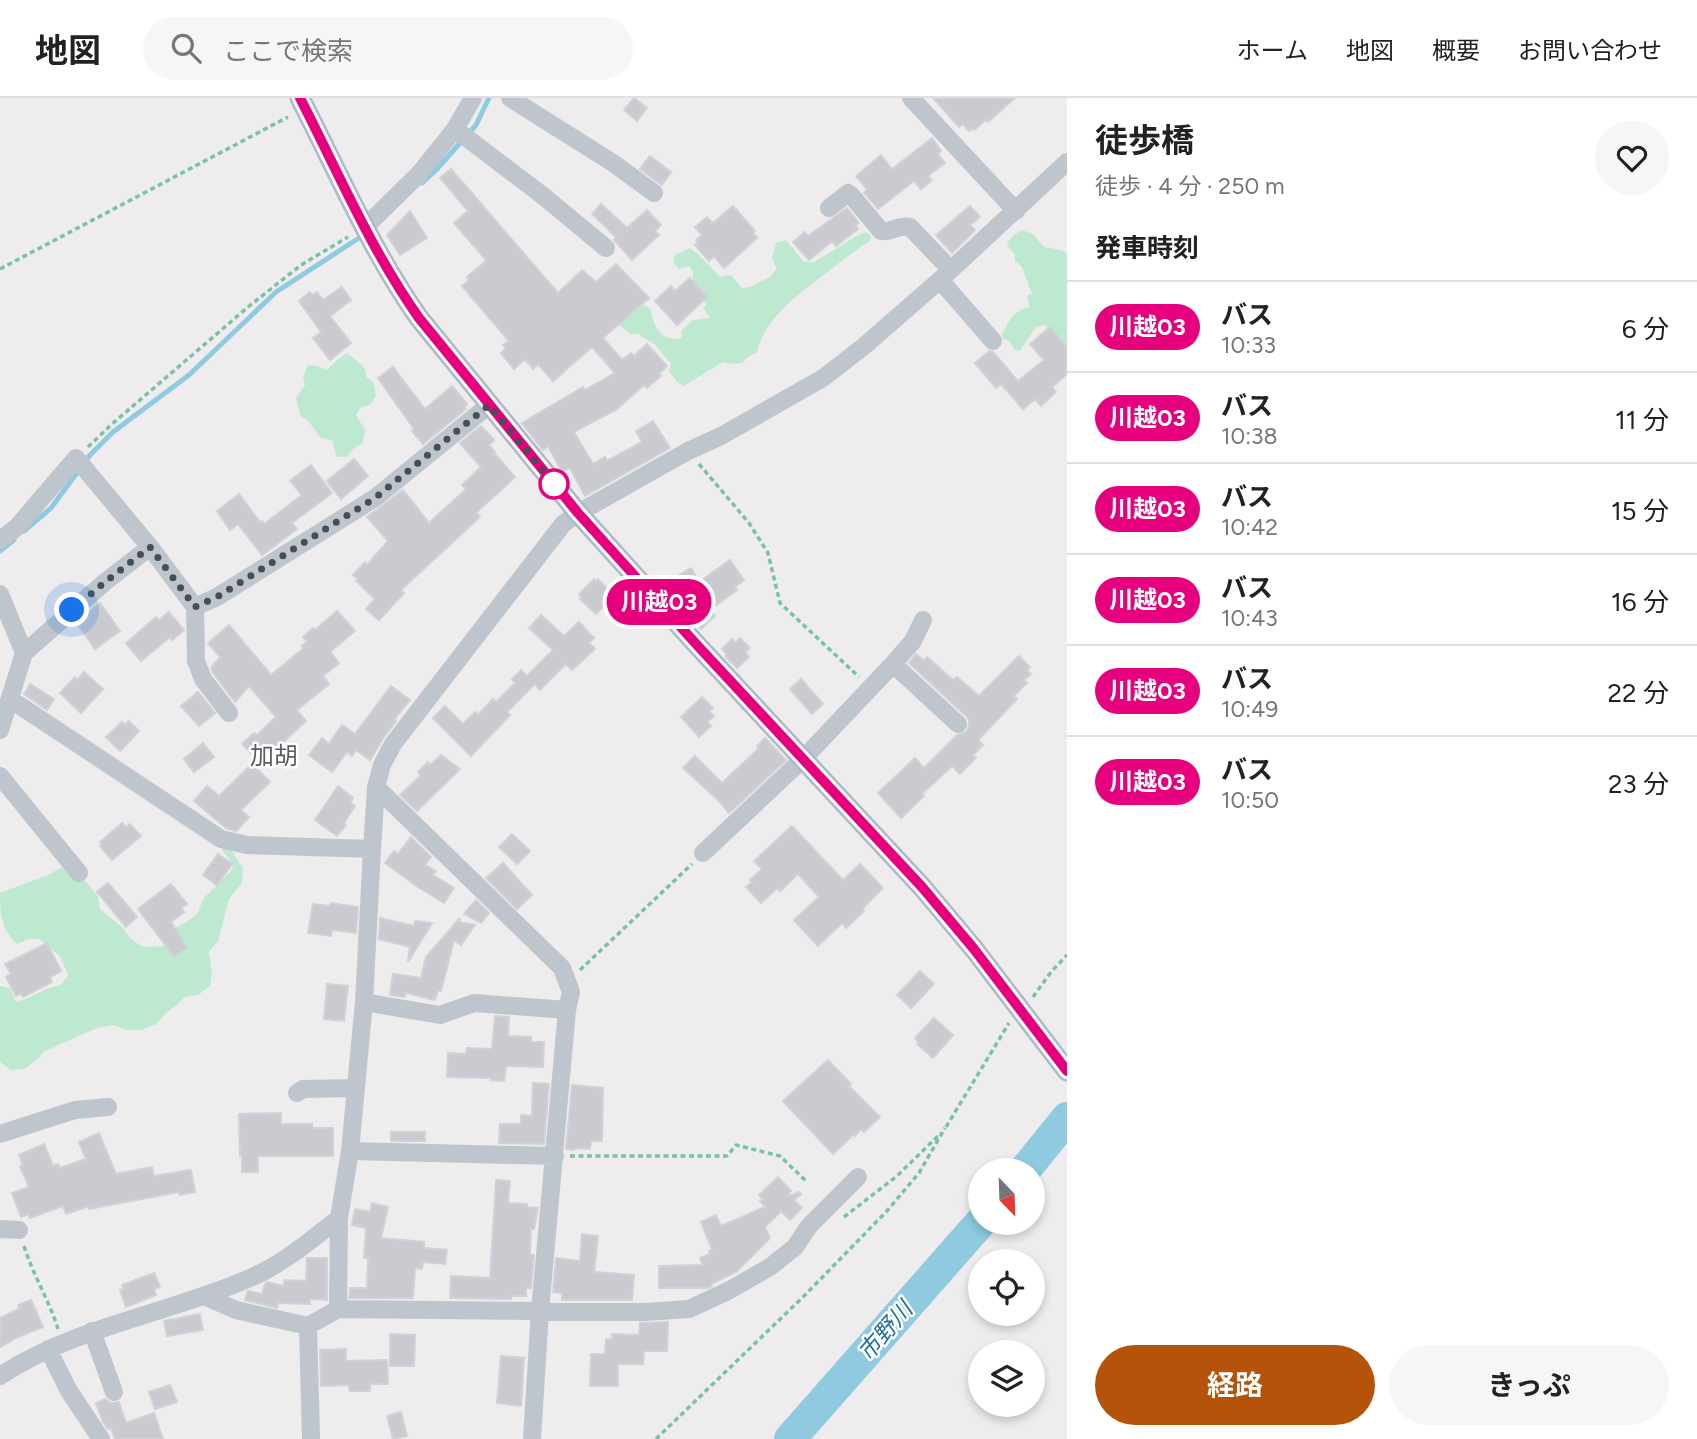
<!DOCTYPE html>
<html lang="ja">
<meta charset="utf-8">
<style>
:root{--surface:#fff;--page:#f6f6f6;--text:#222;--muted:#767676;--line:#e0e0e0;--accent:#b45309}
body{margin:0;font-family:Figtree,"Noto Sans JP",sans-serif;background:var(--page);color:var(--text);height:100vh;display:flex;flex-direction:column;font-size:26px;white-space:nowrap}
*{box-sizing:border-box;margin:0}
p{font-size:23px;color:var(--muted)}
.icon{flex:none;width:38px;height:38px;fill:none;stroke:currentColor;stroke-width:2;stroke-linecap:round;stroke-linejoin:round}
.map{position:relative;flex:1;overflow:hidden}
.sheet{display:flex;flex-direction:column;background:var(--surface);width:630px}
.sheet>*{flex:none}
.badge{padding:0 14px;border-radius:23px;font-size:24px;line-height:46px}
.needle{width:46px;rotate:157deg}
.tools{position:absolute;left:968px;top:1060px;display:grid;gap:14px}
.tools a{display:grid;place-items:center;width:77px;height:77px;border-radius:50%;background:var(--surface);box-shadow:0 4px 10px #0003;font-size:35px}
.you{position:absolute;width:35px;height:35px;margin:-18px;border:5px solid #fff;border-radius:50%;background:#1a73e8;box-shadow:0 0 0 10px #1a73e833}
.map>.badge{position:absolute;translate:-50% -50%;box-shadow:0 0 0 4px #fff}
h2{padding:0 28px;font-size:26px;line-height:63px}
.round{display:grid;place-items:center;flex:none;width:74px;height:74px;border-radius:37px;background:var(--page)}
.head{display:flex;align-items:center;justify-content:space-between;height:119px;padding:0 28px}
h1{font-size:33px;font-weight:700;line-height:52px}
.cta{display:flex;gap:14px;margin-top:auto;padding:14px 28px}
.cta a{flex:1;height:80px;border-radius:42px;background:var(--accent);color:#fff;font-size:28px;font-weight:700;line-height:80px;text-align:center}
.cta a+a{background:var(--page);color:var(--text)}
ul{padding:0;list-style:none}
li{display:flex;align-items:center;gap:21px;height:91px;padding:0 28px;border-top:2px solid var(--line)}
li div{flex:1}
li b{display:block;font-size:26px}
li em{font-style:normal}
li .badge{min-width:77px;font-weight:700;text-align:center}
header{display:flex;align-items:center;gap:42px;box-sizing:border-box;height:98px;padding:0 35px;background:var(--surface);border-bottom:2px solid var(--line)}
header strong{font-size:33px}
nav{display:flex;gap:38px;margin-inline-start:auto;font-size:24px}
.search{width:490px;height:63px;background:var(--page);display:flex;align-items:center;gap:18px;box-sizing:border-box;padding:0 24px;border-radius:38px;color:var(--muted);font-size:26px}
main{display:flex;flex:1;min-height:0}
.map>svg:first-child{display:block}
.green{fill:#bde9d1}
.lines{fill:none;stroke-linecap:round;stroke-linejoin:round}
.stream{stroke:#8fcae1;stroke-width:5}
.river{stroke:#8fcae1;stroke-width:32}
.building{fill:#cacad0;stroke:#d0d2d7;stroke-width:2}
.path{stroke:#79c2a4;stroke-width:3.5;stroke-dasharray:5 3.5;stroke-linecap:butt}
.minor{stroke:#bec5cd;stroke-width:18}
.major{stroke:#aeb9c8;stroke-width:21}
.line-casing{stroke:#fff;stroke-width:16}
.line{stroke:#e6007e;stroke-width:10}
.walk{stroke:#464e57;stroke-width:7;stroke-dasharray:0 12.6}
.stop-dot{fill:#fff;stroke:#e6007e;stroke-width:3.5}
.labels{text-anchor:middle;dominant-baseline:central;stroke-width:5;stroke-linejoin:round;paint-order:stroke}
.water-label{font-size:23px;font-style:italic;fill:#1b7295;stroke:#fff}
.quarter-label{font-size:24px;fill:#595c60;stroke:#fff}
</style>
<header>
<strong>地図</strong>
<div class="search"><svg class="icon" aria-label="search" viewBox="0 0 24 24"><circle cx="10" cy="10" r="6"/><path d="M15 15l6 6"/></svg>ここで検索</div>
<nav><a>ホーム</a><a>地図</a><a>概要</a><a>お問い合わせ</a></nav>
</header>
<main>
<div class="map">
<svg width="1067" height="1341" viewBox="0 0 1067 1341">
<rect width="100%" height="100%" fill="#eeecec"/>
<path class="green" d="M1022 132 1033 136 1044 149 1064 153 1067 157V254L1045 227 1036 229 1020 253 1015 252 1009 243 1003 241 1002 236C1010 223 1012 213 1029 209V204L1027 200 1029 196H1032L1022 169 1015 163V156L1009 150 1007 144 1014 137Z
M865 134 871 137 870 143C854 153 840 164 825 176 798 196 765 220 757 254L748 259 742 265 731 266 724 264C709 271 697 281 683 288L677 284 669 273 671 265C664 260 661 252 654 246 649 242 644 242 639 236H630L619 227 617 217 645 207 651 212C652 229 663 245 682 240L681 233 693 222 710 220 704 211 707 205 698 202 692 189 693 174 689 168 679 171 673 164 675 157 690 150 698 156 720 179 731 177 742 190 750 189 770 179 777 170 772 161 776 145 786 142 804 164H814L855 139Z
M347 255 361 266 366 273V279L373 284 376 297 371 306 360 310 356 317 365 332 363 345 353 351 347 359H337L332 343 320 339 309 324 300 317 296 300 305 287 303 280 308 267 317 268 327 272 336 263Z
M228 747 243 771 242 785 229 801 218 843 209 854 212 875 210 888 198 897 184 899 178 906 168 913 156 926 142 932H127L114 927 97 930 45 953 37 962 24 971 11 972 0 964V888L10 890 16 904 28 900 46 891 61 887 68 877 60 858 39 841H29L16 846C1 828 0 817 0 795L48 777 64 768 73 777 86 784 98 798 100 811 122 829 131 841 141 848 149 849 163 848 168 833 185 825 197 816 204 800 233 771 230 762 221 751Z"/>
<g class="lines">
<path class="stream" d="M422 85 436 72 476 27 489 0
M24 433 51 410 90 357 113 334 189 277 276 194 362 138
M0 453 14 442"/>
<path class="river" d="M1024 1073 1067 1020
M790 1341 980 1125"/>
</g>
<path class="building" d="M634 0 647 10 637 23 624 12Z
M933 0H1015L988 24 986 22 974 32 972 30 969 33 963 26 959 29Z
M932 40 941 53 938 56 945 65 928 78 932 82 921 91 914 83 878 111 864 95 867 91 856 78 881 57 892 71Z
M650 58 671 74 662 87 640 71Z
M451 71 558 195 582 172 596 184 616 166 649 200 603 240 622 262 631 255 634 258 647 246 667 268 659 276 661 278 647 290 644 287 617 311 574 334 593 366 605 359 607 363 642 344 636 333 653 323 670 350 585 398 570 370 562 374 548 348 543 352 522 325 583 289 585 292 615 275 592 249 553 283 538 266 533 271 525 261 514 271 501 255 506 250 503 247 509 243 462 188 469 182 467 179 485 164 486 162 454 125 468 113 440 80Z
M601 106 627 130 647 112 661 127 655 133 659 137 632 162 614 142 616 139 592 116Z
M733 108 755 133 753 135 757 140 724 170 714 158 709 163 695 147 698 144 696 142 702 137 695 129 707 119 713 125Z
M970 108 980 119 970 127 975 132 952 155 936 137Z
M847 110 859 125 856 127 858 131 836 148 832 143 809 162 793 144 805 134 808 138Z
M410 113 427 140 400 157 387 137Z
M690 180 707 199 677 227 655 203 671 188 675 193Z
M342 189 351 202 330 218 351 245 330 262 313 240 321 234 299 203 310 194 312 197 317 194 323 202Z
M1050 229 1067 249V276L1052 289 1056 294 1041 308 1035 301 1023 311 1001 286 996 290 975 265 989 253 993 254 1018 283 1044 262 1030 246Z
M393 269 425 311 452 288 467 306 464 309 466 311 423 346 412 333 414 331 378 280Z
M481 328 494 342 489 347 495 354 494 355 515 379 476 415 480 419 401 492 404 495 379 522 366 511 375 501 356 483 358 481 353 477 365 464 367 467 388 443 367 419 403 392 429 425 466 391 462 387 481 369 460 345Z
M354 361 368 378 341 401 327 383Z
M311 367 332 395 292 425 297 431 262 457 238 426 230 432 217 413 239 396 260 424 262 423 264 426 302 397 290 383Z
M730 462 744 482 735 489 737 492 710 512 715 518 701 531 679 507 690 497 679 477 691 470 699 484Z
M594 481 596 484 598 481 614 497 596 516 580 501 582 500 579 496Z
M100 505 120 533 95 551 76 524Z
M337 513 355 533 330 554 339 565 323 578 329 586 297 612 306 623 261 665 242 646 254 635 257 637 276 619 249 588 235 604 213 575 211 570 220 559 208 545 229 527 271 577 304 550 302 548 307 543 303 539 313 530 315 532Z
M169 514 184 532 172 542 170 539 141 563 126 545 156 519 159 522Z
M541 517 564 538 579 524 594 540 589 545 595 551 572 572 566 566 540 592 535 586 507 614 510 617 471 658 433 620 445 608 463 626 475 614 478 617 493 601 496 604 515 585 512 581 521 572 527 578 553 552 529 530Z
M740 540 750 550 745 554 749 559 737 570 725 558 727 556 722 551 732 541 735 545Z
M916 556 924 563 927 559 953 582 957 579 979 598 1019 558 1030 569 1027 573 1031 576 1024 582 1027 585 1014 598 1017 601 978 642 983 647 973 657 976 660 960 676 952 668 922 696 924 698 901 720 878 695 915 660 924 670 957 637 966 634 969 628V622L966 618 909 565Z
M84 574 103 591 81 615 60 595 75 579 77 582Z
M801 581 823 606 812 616 790 591Z
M30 586 54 601 47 612 24 596Z
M391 588 410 602 394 622 396 623 384 639 370 662 356 652 352 658 347 654 332 674 309 657 322 640 329 646 342 627 355 636Z
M198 594 215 615 199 628 181 608Z
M702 599 713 610 709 613 714 618 707 624 711 628 699 639 681 619Z
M129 623 139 633 120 653 106 639 122 624 125 627Z
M765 640 786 662 729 715 718 702 683 670 695 658 722 685 759 650 757 648Z
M203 645 214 659 194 674 184 661Z
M441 657 460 671 417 713 400 697 419 679 420 676 418 674 428 664 430 667Z
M252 666 270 684 241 712 249 719 236 733 226 730 194 703 207 688 219 698Z
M338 688 353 700 350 705 355 708 344 725 346 727 337 738 315 722Z
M122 725 126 729 130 726 141 738 112 762 100 748 102 746 100 744Z
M792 728 843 782 860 766 883 790 862 811 864 813 846 830 842 825 818 848 794 822 819 799 798 776 780 793 777 790 761 805 746 789 752 784 750 782 762 771 754 763Z
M512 736 530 753 517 766 499 749Z
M411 739 431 759 425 767 436 773 433 777 454 790 444 805 418 789 385 765 394 753 398 756Z
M218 756 232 766 217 787 203 777Z
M503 765 532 797 517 811 486 780Z
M108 785 137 819 126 829 97 794Z
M171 786 187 806 181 810 184 814 171 824 187 850 174 858 138 811Z
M476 802 489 815 481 825 464 816Z
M331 805 358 809 356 835 332 832 331 838 308 835 313 806 330 808Z
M380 820 414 828 415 823 432 825 408 864 410 849 379 841Z
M460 820 459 824 475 827 461 847 454 842 441 893 438 892 435 902 406 895 405 899 390 897 393 876 421 880 426 859Z
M47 845 61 873 50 879 52 884 23 899 21 895 16 898 6 879 11 876 5 866Z
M920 873 934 886 911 910 897 897Z
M327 886 348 888 344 923 324 921Z
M495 918 509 919 508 938 531 939V944H544L543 969 506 968 504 983 491 982V980L447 979 448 955 466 956 467 950 492 951Z
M934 920 953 937 933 960 917 946 919 944 915 940Z
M828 962 851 986 849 988 880 1019 864 1034 861 1031 855 1038 854 1036 833 1056 783 1003Z
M533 985 549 986 544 1046 499 1045 500 1026H521V1017L532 1018Z
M572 987 603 990 602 1043H591L590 1051 575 1050 574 1052 566 1051Z
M281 1015V1026H312V1030H333V1058H258V1074H242V1057L240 1058 239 1016Z
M391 1034H425V1043H391Z
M99 1035 116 1076 152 1069 154 1078 191 1072 195 1094 180 1097 179 1094 89 1111V1108L66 1116 63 1108 30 1120 28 1116 21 1119 12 1095 29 1089 20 1068 23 1067 19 1057 44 1046 53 1068 58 1066 60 1070 86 1061 79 1044Z
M778 1079 791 1093 788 1096 789 1098 799 1094 801 1096 794 1102 802 1110 790 1122 781 1113 765 1129 770 1140 736 1174 711 1186 712 1188 707 1190H659V1168L703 1167 700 1160 710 1156 709 1153 712 1152 701 1124 716 1117 721 1128 765 1109 760 1103 763 1101 759 1097Z
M496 1082 510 1083 508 1105 527 1106V1109L538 1110 534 1131H531L530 1156 534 1157 531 1190H526V1198H511V1201L450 1200 451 1178 490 1180Z
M372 1105 388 1109 381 1140 424 1144V1150L447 1152 445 1166 423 1164 422 1171 415 1170 413 1200H349L350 1190H367L368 1160H364L366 1130 352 1127 355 1111 370 1114Z
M582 1136 598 1138 594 1174 634 1177 632 1202H562V1195L553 1194 556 1160 580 1163Z
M307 1160H327V1202L310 1201V1206L278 1205 277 1210 245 1202 248 1193 262 1196 265 1186 267 1184 284 1188V1182L306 1183Z
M154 1175 160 1189 154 1191 156 1197 126 1209 120 1192 124 1191 122 1187Z
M31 1202 43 1229 18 1239 0 1249V1220L19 1211 18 1207Z
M200 1216 203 1232 167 1238 164 1223Z
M668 1224 667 1253H644L643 1266H618V1288H590L591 1256H605L606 1241H612V1236L639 1237 640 1225Z
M390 1236 415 1237 414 1268H390Z
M346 1251V1263L387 1262 388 1286H370V1293H350L349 1287 321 1288 320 1252Z
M501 1258 524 1260 521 1308 497 1305Z
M170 1287 177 1304 155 1311 149 1294Z
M105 1301 111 1305 119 1304 126 1325 154 1315 163 1341H115L111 1330 108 1331 103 1324 96 1305Z
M401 1314 407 1338 393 1341 387 1318Z"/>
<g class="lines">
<path class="path" d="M0 171 288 19
M88 349 112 326 248 209 301 167 348 139
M699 366 749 425 768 455 780 505 859 579
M580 872 692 766
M1033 899 1051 874 1067 857
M946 1029 1009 925
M570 1058H727L736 1047 780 1058 806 1083
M844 1119 897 1078 941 1035
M24 1148C33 1177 49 1202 58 1231
M656 1341 804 1198 886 1114 919 1075 945 1030"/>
<path class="minor" d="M510 0 613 65 654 95
M911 0 1016 113
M455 31 542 97 606 150
M829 110 848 95 851 97 881 133C891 135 900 126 910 129L951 172
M365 129 419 76 455 31 473 0
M940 182 993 243
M0 442 17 429 76 360 150 449 195 509 217 499 375 400 489 307
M0 496 24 555
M195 509 196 563 203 581 229 615
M893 566 958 626
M10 601 221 741 247 747 372 751
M0 632 24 555 105 484 150 449
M0 678 79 775
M376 689 562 870 571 894 567 912 540 1213 532 1341
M703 755 804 660 893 566 913 543 923 522
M364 904 440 917 474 905 567 912
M297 995 303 991 356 990
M0 1036 75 1012 108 1009
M350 1053 555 1058
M0 1131 19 1132
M204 1198 236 1212 308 1228 338 1211 645 1214 689 1211 730 1192 770 1169 795 1149 809 1128 858 1079
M338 1211 339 1120
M308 1228 311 1341
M92 1233 114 1294
M48 1251 69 1293 101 1341
M0 1278C76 1228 168 1216 250 1180 283 1166 311 1142 339 1120L350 1053 364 904 372 751 376 689 382 667 393 646 563 426 578 415 688 353 721 338 823 280 863 249 940 182 1067 64"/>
<path class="major" d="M300 0C338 74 371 152 419 220L578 415 697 547 922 789 974 851 1067 973"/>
</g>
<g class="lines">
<g class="line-casing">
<path id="line" d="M300 0C338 74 371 152 419 220L578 415 697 547 922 789 974 851 1067 973"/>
</g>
<use href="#line" class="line"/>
<path class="walk" d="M72 512 105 484 150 449 195 509 217 499 375 400 489 307 560 393 554 386"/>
</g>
<circle class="stop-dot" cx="554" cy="386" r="14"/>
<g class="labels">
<g class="water-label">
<text transform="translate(885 1233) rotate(-49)">市野川</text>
</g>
<g class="quarter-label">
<text x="274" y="657">加胡</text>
</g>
</g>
</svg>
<div class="tools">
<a><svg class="needle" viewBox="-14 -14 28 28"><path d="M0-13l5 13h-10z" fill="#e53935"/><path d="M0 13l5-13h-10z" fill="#767676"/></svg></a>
<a><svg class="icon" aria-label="locate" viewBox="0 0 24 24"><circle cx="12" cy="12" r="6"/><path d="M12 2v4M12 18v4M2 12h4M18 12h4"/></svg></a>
<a><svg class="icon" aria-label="layers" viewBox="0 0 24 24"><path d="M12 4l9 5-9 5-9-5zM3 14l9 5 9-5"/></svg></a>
</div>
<div class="you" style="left:72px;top:512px"></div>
<b class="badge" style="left:659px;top:504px;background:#e6007e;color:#fff">川越03</b>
</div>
<section class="sheet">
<div class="head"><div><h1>徒歩橋</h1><p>徒歩 · 4 分 · 250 m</p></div><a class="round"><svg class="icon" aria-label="heart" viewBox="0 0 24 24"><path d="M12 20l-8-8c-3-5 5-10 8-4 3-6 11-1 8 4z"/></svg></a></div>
<h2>発車時刻</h2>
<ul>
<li><span class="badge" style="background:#e6007e;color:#fff">川越03</span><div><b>バス</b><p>10:33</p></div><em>6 分</em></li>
<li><span class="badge" style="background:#e6007e;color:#fff">川越03</span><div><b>バス</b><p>10:38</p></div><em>11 分</em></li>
<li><span class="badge" style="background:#e6007e;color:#fff">川越03</span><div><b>バス</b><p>10:42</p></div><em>15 分</em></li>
<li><span class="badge" style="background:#e6007e;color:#fff">川越03</span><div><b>バス</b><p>10:43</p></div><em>16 分</em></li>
<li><span class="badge" style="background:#e6007e;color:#fff">川越03</span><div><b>バス</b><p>10:49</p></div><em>22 分</em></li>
<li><span class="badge" style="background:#e6007e;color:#fff">川越03</span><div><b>バス</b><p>10:50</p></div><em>23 分</em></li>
</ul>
<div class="cta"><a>経路</a><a>きっぷ</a></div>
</section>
</main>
